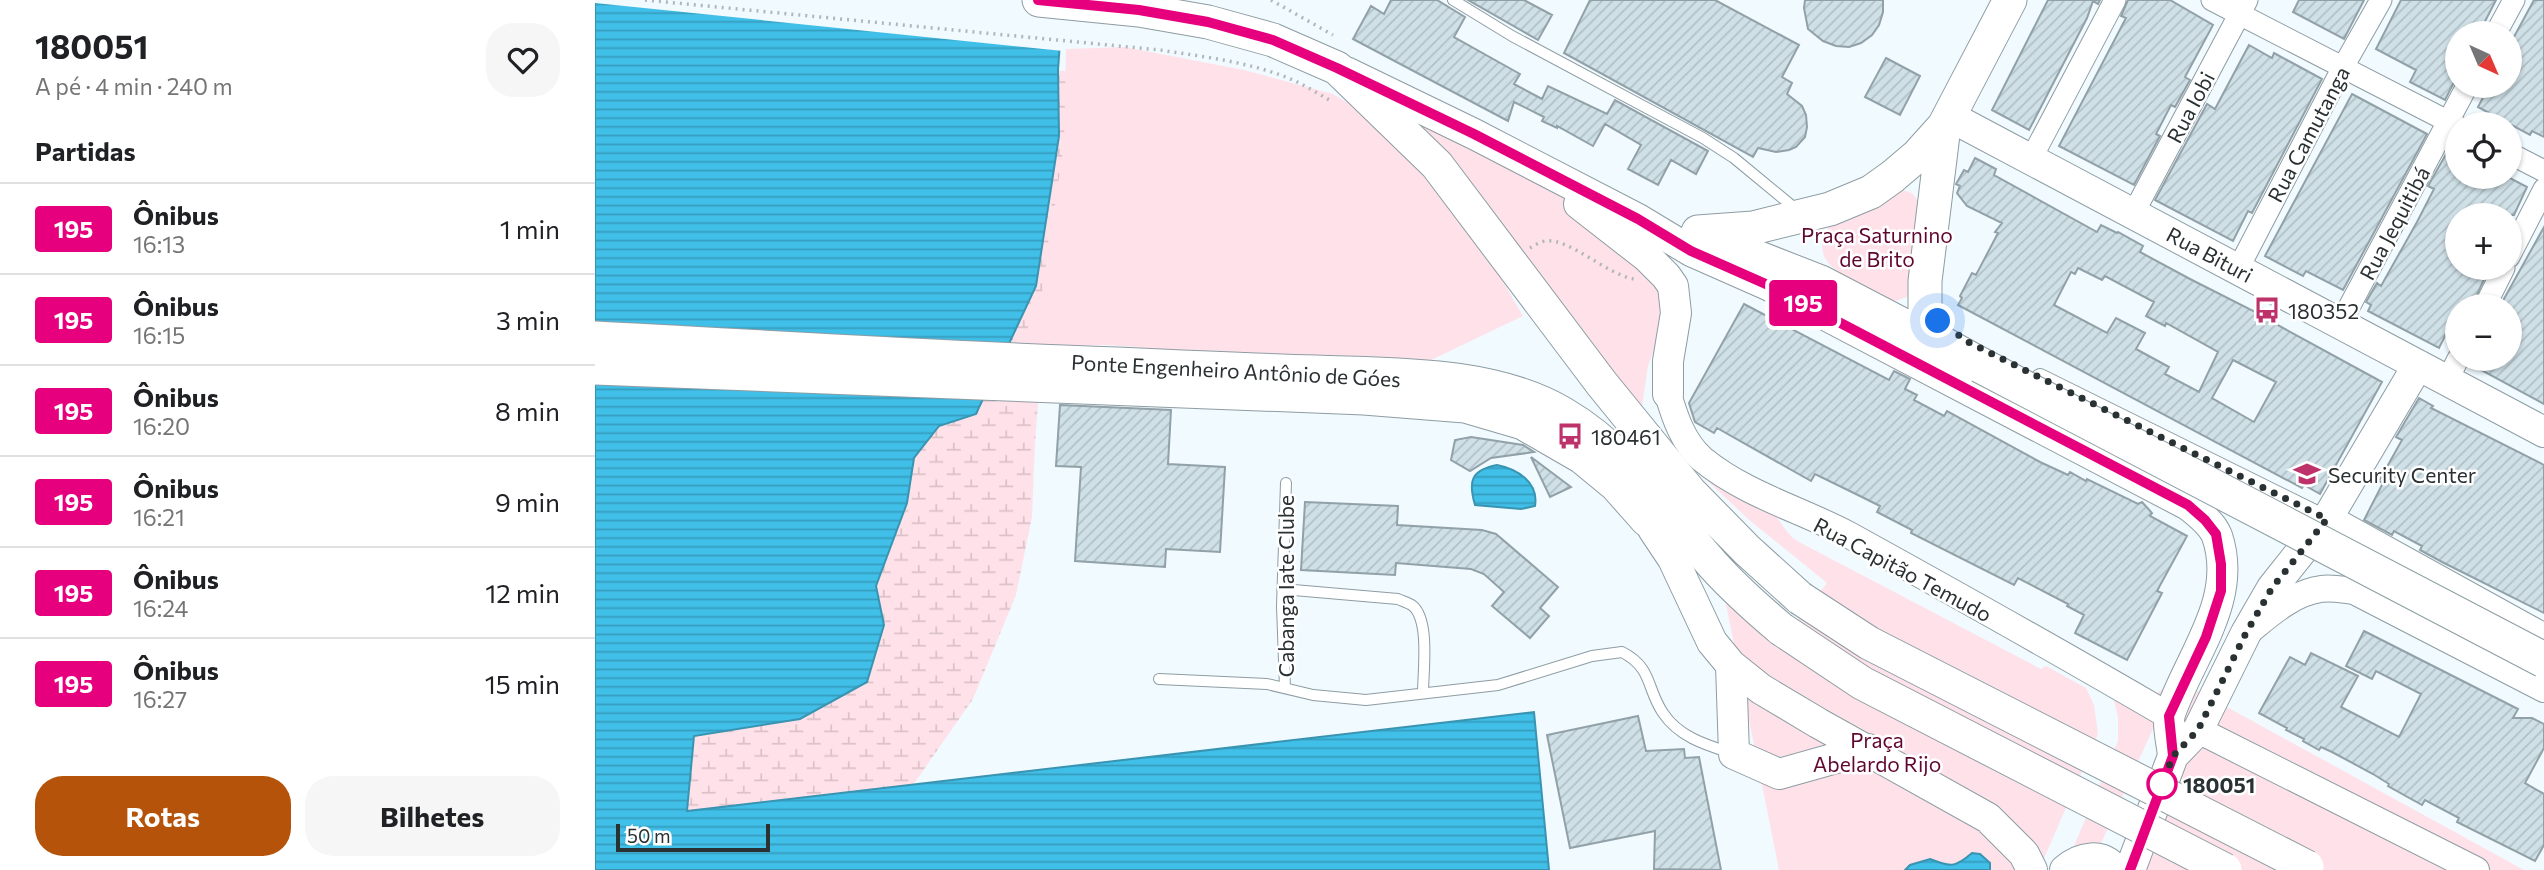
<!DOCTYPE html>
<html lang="pt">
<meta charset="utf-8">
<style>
:root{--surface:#fff;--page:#f6f6f6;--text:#202124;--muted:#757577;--line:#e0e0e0;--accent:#b45309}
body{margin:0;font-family:Commissioner,sans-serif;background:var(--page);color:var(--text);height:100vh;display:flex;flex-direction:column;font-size:26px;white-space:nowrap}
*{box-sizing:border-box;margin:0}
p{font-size:23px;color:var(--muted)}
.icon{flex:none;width:38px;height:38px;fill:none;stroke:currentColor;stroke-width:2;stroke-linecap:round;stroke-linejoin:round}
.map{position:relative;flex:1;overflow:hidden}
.drawer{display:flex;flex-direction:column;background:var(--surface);width:595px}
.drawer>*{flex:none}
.badge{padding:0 14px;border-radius:5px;font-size:24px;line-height:46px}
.needle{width:46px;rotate:136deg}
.fabs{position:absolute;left:1850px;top:21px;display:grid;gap:14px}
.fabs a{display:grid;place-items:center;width:77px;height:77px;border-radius:50%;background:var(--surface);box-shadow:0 2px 5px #0004;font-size:35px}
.scale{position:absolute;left:21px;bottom:18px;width:154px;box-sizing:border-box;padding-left:7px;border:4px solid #2a3133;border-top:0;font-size:19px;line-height:24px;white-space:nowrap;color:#2a3133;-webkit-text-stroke:5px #fff;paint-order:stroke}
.you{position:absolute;width:35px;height:35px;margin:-18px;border:5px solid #fff;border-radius:50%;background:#1a73e8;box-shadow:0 0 0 10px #1a73e833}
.map>.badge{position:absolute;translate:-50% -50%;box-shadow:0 0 0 4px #fff}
h2{padding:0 35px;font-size:26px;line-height:63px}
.round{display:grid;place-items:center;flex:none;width:74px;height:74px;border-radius:28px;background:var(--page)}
.head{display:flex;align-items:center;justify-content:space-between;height:119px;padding:0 35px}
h1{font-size:33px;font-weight:700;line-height:52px}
.cta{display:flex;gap:14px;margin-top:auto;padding:14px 35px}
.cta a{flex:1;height:80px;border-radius:28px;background:var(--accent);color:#fff;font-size:28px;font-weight:700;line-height:80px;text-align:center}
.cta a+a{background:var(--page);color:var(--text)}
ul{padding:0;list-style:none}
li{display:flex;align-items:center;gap:21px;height:91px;padding:0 35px;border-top:2px solid var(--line)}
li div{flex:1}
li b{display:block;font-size:26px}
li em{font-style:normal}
li .badge{min-width:77px;font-weight:700;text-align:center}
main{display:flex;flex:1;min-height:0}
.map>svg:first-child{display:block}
.wetland{fill:url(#wetland-marsh)}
.green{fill:#ffe2e9}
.water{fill:url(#water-rules);stroke:#3994b2;stroke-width:2}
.pier{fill:#f0faff}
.building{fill:url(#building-hatch);stroke:#91a1a7;stroke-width:2;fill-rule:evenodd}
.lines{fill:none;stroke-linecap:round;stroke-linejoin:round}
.service-casing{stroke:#8d9da3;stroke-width:12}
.pedestrian-casing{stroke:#8d9da3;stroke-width:18}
.minor-casing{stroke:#8d9da3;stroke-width:23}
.tertiary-casing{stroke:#8d9da3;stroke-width:28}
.secondary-casing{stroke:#8d9da3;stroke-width:32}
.primary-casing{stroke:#8d9da3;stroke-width:35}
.trunk-casing{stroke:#8d9da3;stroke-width:37}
.path{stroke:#aeb7bb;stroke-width:3.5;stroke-dasharray:2 5;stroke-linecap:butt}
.service{stroke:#fff;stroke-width:10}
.pedestrian{stroke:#fff;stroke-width:16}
.minor{stroke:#fff;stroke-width:21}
.tertiary{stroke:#fff;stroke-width:26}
.secondary{stroke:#fff;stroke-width:30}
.primary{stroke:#fff;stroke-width:33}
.trunk{stroke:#fff;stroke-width:35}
.primary-bridge-casing{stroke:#8d9da3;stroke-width:35;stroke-linecap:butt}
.trunk-bridge-casing{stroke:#8d9da3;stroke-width:37;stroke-linecap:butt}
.primary-bridge{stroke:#fff;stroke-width:33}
.trunk-bridge{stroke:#fff;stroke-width:35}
.line-casing{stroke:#fff;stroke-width:16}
.line{stroke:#e6007e;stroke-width:10}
.walk{stroke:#2a3133;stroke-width:7;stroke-dasharray:0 12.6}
.stop-dot{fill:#fff;stroke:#e6007e;stroke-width:3.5}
.labels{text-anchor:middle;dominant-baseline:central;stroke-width:5;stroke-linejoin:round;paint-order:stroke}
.street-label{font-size:21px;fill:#2a3133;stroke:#fff}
.park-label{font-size:21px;fill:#60072f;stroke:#fff}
.poi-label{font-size:21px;fill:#2a3133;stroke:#fff;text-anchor:start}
.stop-label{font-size:21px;font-weight:bold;fill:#2a3133;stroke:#fff;text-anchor:start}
</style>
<main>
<section class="drawer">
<div class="head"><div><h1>180051</h1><p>A pé · 4 min · 240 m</p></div><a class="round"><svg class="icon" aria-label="heart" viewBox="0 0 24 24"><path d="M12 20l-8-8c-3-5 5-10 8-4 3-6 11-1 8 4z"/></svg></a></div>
<h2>Partidas</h2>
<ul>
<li><span class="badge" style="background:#e6007e;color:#fff">195</span><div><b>Ônibus</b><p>16:13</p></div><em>1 min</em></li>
<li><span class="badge" style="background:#e6007e;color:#fff">195</span><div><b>Ônibus</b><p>16:15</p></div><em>3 min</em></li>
<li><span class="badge" style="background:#e6007e;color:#fff">195</span><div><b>Ônibus</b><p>16:20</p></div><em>8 min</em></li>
<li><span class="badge" style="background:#e6007e;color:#fff">195</span><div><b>Ônibus</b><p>16:21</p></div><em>9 min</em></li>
<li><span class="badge" style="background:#e6007e;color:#fff">195</span><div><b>Ônibus</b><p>16:24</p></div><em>12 min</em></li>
<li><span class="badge" style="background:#e6007e;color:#fff">195</span><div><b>Ônibus</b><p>16:27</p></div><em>15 min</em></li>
</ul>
<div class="cta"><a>Rotas</a><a>Bilhetes</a></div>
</section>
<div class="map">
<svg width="1949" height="870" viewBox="0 0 1949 870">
<defs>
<pattern id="wetland-marsh" width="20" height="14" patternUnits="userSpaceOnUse" patternTransform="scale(1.75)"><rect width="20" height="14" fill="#ffe2e9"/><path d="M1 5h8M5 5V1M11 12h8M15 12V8" fill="none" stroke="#dbc2c8"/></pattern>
<pattern id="water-rules" width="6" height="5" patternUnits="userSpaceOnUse" patternTransform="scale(1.75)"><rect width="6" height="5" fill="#40bfe8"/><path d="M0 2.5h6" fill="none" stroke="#369cbd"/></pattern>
<pattern id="building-hatch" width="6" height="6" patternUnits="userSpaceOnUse" patternTransform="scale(1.75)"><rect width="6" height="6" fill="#cfe0e7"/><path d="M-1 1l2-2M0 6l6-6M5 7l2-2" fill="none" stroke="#b2c1c7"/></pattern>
</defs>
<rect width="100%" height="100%" fill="#f0faff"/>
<path class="wetland" d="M468 0 463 70 539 83 450 315 440 443 437 517 421 595 378 699 318 785 92 811 99 736Z"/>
<path class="green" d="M530 47 649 70 738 94 785 122 860 200 928 316 834 361 679 358 513 345 425 347 447 292 469 144 471 49Z
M807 110 952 183 1057 247 1070 318 1053 366 1047 407 1044 408C1009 362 973 318 940 271 898 213 862 156 807 110Z
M1305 189 1317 193 1326 205 1316 295 1302 301C1289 299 1277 291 1266 285 1240 271 1215 259 1234 226Z
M1099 468 1178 513C1188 523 1191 535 1204 542L1446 669 1451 666 1491 688 1499 705 1503 734 1444 870H1184L1129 594 1190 635 1232 583 1153 519Z
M1580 680 1494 870H1469L1523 741V717L1518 697 1559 695Z
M1601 690 1929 870H1522L1593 703Z"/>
<path class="water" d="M0 0H468L463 70 464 136 441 286 381 414 344 426 319 458 312 503 281 586 289 625 272 682 205 719 99 736 92 811 939 712 954 870H0Z
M902 465C922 469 944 482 940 506L926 509 880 505C873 481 876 470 902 465Z
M1377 853 1385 854 1395 863V870H1310L1315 865 1335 859C1355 867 1360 868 1377 853Z"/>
<path class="pier" d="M0 0H472L468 51 0 3Z"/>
<path class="building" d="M796 0H842L870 17 859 37 925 74 919 84 947 99 953 86 1012 114 1020 100 1113 151 1101 174 1076 160 1063 185 1033 169 1046 145 1010 124 998 146 962 126V128L947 121 949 117 919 102 913 121 758 39 776 6 789 14Z
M873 0H929L957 15 943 40Z
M995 0H1120L1204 45 1187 77 1197 83 1192 94 1207 106 1211 115 1212 127 1210 137 1201 147 1194 150 1181 152 1163 148 1158 157 969 53Z
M1210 0H1288V12L1284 25 1277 35 1266 43 1254 47 1241 46 1228 41 1213 29 1209 8Z
M1453 0H1505L1503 4 1498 1 1492 18 1434 130 1397 110Z
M1533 0H1575L1618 25 1590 77 1595 80 1580 107 1576 105 1561 134 1565 136 1539 185 1464 146 1531 18 1526 16Z
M1704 0H1769L1749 39 1698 12Z
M1806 0H1901L1884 33H1862V76L1850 100 1815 82 1821 70 1781 49Z
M1939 0H1949V137L1937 131 1935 135 1883 107 1894 86H1914V46Z
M1654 45 1677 58 1679 53 1727 79 1657 213 1653 211 1638 241 1560 200 1612 104 1620 109Z
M1291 58 1325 76 1305 115 1270 97Z
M1757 94 1832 134 1748 290 1711 271 1708 276 1670 256Z
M1855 147 1862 151V177H1913L1932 187 1919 215H1862V233L1858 241 1862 243V268H1894L1877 306H1862V327L1856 324 1844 348 1773 311 1776 305 1771 302 1782 283 1786 286 1822 222 1839 189 1833 186Z
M1380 158 1401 169 1399 175 1502 232 1506 225 1522 233 1523 232 1548 246 1545 252 1595 279 1662 313 1665 307 1682 316 1679 323 1787 382 1725 494 1709 485 1707 488 1363 305 1367 298 1365 296 1377 273 1381 275 1403 233 1400 232 1407 223 1372 206 1362 193 1365 186 1361 184 1369 170 1373 172ZM1483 268 1507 280 1510 276 1559 302 1551 316 1570 326 1571 323 1623 352 1604 392 1570 374 1574 367 1541 349 1550 333 1521 318 1512 333 1459 305 1476 272 1480 274ZM1638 360 1681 382 1659 422 1617 398Z
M1949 227V404L1875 364 1876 359H1914V306H1905Z
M1149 304 1294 380 1299 371 1315 379 1310 389 1322 395 1319 400 1349 416 1352 411 1445 462 1473 475 1475 472 1491 481 1492 479 1543 504 1547 502 1557 513 1555 516 1592 536 1562 591 1567 593 1532 660 1480 633 1489 615 1472 606 1473 604 1423 578 1419 585 1316 533 1317 530 1282 512 1285 506 1267 497 1220 474 1216 481 1122 428 1119 433 1100 422 1094 403Z
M1824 398 1838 406 1836 408 1949 465V613L1849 563 1825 550 1827 546 1799 531 1797 535 1769 520 1788 483 1784 481 1807 440 1801 437Z
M465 405 576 410 573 464 630 467 625 552 571 549 570 567 480 561 486 467 461 466Z
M876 437 928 445 939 452 896 458 875 471 856 460 860 440Z
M936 457 976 487 955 497Z
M710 502 803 506 802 525 887 530 901 534 963 587 945 608 954 616 935 638 897 606 909 592 889 574 876 569 801 563 800 575 706 570Z
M1769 631 1923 709 1918 718H1937L1949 724V748L1930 783 1949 794V845L1940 861 1862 822 1864 818 1830 800 1827 805 1793 786 1794 784 1778 774 1737 752 1726 747 1724 750 1708 741 1709 739 1691 730 1692 728 1664 713 1695 657 1710 665 1716 653 1763 676 1746 707 1804 737 1826 694 1781 671 1777 679 1751 666Z
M1043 716 1051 751 1089 749 1090 758 1104 757 1126 870 1059 869 1060 831 975 848 952 735Z"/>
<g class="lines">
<g class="service-casing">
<path id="service" d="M858 0 917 36 1108 138 1139 158 1202 210
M687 589 803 599C807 601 814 603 818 606 835 621 828 672 828 693
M564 679 672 684 718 695 771 700 903 685 997 656 1027 652C1058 668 1051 688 1068 713 1084 737 1111 745 1136 753
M690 688 687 606 691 483"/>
</g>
<g class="pedestrian-casing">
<path id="pedestrian" d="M1445 377 1732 519"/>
</g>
<g class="minor-casing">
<path id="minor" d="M1617 0 1862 126
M1901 33 1919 0
M1914 153 1949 171
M1436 159 1520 0
M1538 214 1652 0
M1914 257 1949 189
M1643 269 1748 67 1786 0
M1890 306 1909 268
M1745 324 1872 86
M1852 381 1863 359"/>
</g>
<g class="tertiary-casing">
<path id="tertiary" d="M1073 394C1080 418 1088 442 1107 459 1151 495 1205 509 1254 535 1361 594 1468 654 1574 716
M1655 630C1676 613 1698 593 1726 589 1736 587 1749 590 1759 591L1949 689
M1603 730 1881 870"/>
</g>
<g class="secondary-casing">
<path id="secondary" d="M751 72 879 134 1043 219 1096 251 1173 285 1593 505C1603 513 1617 523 1622 536 1644 600 1594 657 1575 714 1572 725 1577 744 1578 756
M1354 116 1949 432
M984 204 1052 257 1071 276 1078 286 1081 313 1073 361V394
M1102 232 1227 281 1338 339
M1732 519 1949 639
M1058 529 1078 559 1117 642 1136 665 1166 689 1223 723 1393 818 1429 854 1437 870
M1136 665 1139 754 1184 774 1273 749
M1470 870C1485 857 1508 852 1520 870
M1535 870 1578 756 1603 730 1651 633 1677 588 1732 519 1823 365"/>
</g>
<g class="primary-casing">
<path id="primary" d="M444 0 544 10 613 22 678 40 742 68 842 165 1007 384 1095 492 1152 550 1205 598
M1103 232 1158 228 1235 209 1276 192 1297 177 1323 155 1349 126 1415 0
M0 338C174 347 348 358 522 364 588 367 655 370 721 372 800 375 897 372 967 413 1029 449 1066 505 1112 558 1134 584 1160 607 1186 629
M1338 339 1330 312V281L1349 126
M0 368 769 398 870 406 928 423 987 457 1021 485 1052 520 1070 532 1086 547"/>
</g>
<g class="trunk-casing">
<path id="trunk" d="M1338 339 1385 365"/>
</g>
<path class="path" d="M50 0 565 50C610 57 656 62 698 80 711 86 724 94 736 101
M676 0 738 35
M935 248C940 245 946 241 951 241 974 238 1013 275 1039 279"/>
<use href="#service" class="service"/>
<use href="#pedestrian" class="pedestrian"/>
<use href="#minor" class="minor"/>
<use href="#tertiary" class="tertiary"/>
<use href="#secondary" class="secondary"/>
<use href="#primary" class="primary"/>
<use href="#trunk" class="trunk"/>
<g class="primary-bridge-casing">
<path id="primary-bridge" d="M1205 598 1274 643 1712 867
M1186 629 1267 683 1630 870"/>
</g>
<g class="trunk-bridge-casing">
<path id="trunk-bridge" d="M1385 365 1949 660"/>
</g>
<use href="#primary-bridge" class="primary-bridge"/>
<use href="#trunk-bridge" class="trunk-bridge"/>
</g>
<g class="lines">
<g class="line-casing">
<path id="line" d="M443 0 544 10 613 22 678 40 742 68 879 134 1043 219 1096 251 1173 285 1593 505 1610 520 1621 534 1626 564V591L1611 637 1574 716 1578 756 1535 870"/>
</g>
<use href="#line" class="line"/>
<path class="walk" d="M1343 321 1375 343 1732 519 1677 588 1651 633 1603 730 1578 756 1567 784"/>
</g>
<defs>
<g id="bus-bare" transform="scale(2.1)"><path d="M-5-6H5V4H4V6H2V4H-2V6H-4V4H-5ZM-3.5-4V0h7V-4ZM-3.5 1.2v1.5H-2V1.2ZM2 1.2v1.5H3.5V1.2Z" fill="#bd326a" stroke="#fff" stroke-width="2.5" paint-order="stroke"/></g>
<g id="school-bare" transform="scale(2.1)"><path d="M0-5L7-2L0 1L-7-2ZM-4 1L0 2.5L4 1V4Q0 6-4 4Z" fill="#bd326a" stroke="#fff" stroke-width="2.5" paint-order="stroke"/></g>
</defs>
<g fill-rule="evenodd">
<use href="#bus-bare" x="1672" y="310"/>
<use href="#bus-bare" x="975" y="436"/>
<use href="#school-bare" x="1712" y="474"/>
</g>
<circle class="stop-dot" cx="1567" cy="784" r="14"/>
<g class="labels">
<g class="street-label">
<text transform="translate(1595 107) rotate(-62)">Rua Iobi</text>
<text transform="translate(1713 134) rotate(-62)">Rua Camutanga</text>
<text transform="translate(1799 223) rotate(-62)">Rua Jequitibá</text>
<text transform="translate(1615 254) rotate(28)">Rua Bituri</text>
<text transform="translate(641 370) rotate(3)">Ponte Engenheiro Antônio de Góes</text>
<text transform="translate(1308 569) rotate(28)">Rua Capitão Temudo</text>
<text transform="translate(690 586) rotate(-90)">Cabanga Iate Clube</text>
</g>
<g class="park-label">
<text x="1282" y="234">Praça Saturnino<tspan x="1282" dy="24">de Brito</tspan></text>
<text x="1282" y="739">Praça<tspan x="1282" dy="24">Abelardo Rijo</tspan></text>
</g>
<g class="poi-label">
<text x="1693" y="310">180352</text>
<text x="996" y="436">180461</text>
<text x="1733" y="474">Security Center</text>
</g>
<g class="stop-label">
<text x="1588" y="784">180051</text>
</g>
</g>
</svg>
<div class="fabs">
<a><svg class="needle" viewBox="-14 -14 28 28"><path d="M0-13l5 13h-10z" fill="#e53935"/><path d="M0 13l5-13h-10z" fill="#757577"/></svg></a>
<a><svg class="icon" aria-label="locate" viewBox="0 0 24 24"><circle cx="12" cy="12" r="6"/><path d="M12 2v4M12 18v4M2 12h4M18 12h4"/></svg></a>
<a>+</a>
<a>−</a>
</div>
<div class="scale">50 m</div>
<div class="you" style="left:1343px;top:321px"></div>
<b class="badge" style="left:1208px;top:303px;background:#e6007e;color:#fff">195</b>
</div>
</main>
